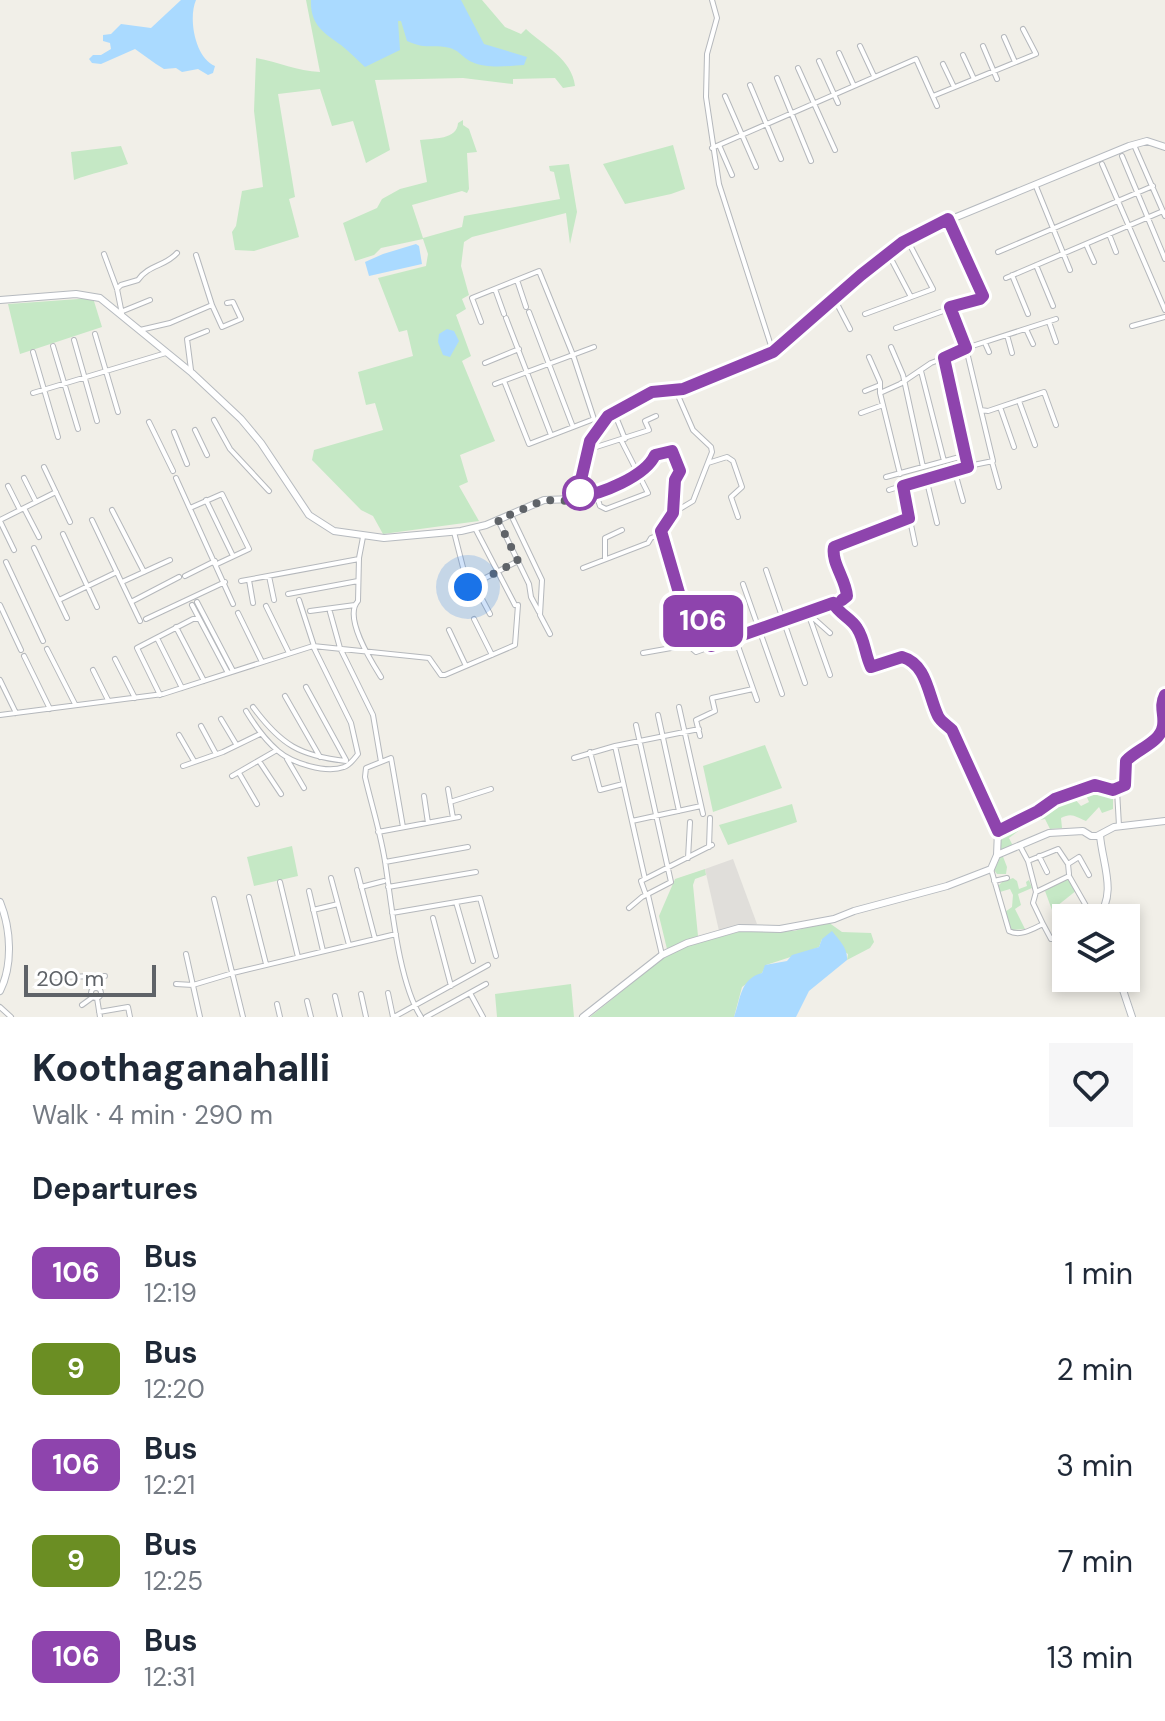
<!DOCTYPE html>
<meta charset="utf-8">
<style>
:root{--surface:#fff;--page:#f6f6f7;--text:#1f2937;--muted:#747a83}
body{margin:0;font-family:"DM Sans",sans-serif;background:var(--page);color:var(--text);height:100vh;display:flex;flex-direction:column;font-size:30px;white-space:nowrap}
*{box-sizing:border-box;margin:0}
p{font-size:26px;color:var(--muted)}
.icon{flex:none;width:44px;height:44px;fill:none;stroke:currentColor;stroke-width:2;stroke-linecap:round;stroke-linejoin:round}
.map{position:relative;height:1017px;overflow:hidden}
.sheet{display:flex;flex-direction:column;background:var(--surface);flex:1}
.sheet>*{flex:none}
.badge{padding:0 16px;border-radius:12px;font-size:28px;line-height:52px}
.tools{position:absolute;left:1052px;top:904px;display:grid;gap:16px}
.tools a{display:grid;place-items:center;width:88px;height:88px;border-radius:0px;background:var(--surface);box-shadow:0 4px 12px #0003;font-size:40px}
.scale{position:absolute;left:24px;bottom:20px;width:132px;box-sizing:border-box;padding-left:8px;border:4px solid #5f6368;border-top:0;font-size:22px;line-height:28px;white-space:nowrap;color:#5f6368;-webkit-text-stroke:6px #fff;paint-order:stroke}
.you{position:absolute;width:40px;height:40px;margin:-20px;border:6px solid #fff;border-radius:50%;background:#1a73e8;box-shadow:0 0 0 12px #1a73e833}
.map>.badge{position:absolute;translate:-50% -50%;box-shadow:0 0 0 4px #fff}
h2{padding:0 32px;font-size:30px;line-height:72px}
.round{display:grid;place-items:center;flex:none;width:84px;height:84px;border-radius:0px;background:var(--page)}
.overview{display:flex;align-items:center;justify-content:space-between;height:136px;padding:0 32px}
h1{font-size:38px;font-weight:700;line-height:60px}
ul{padding:0;list-style:none}
li{display:flex;align-items:center;gap:24px;height:96px;padding:0 32px}
li div{flex:1}
li b{display:block;font-size:30px}
li em{font-style:normal}
li .badge{min-width:88px;font-weight:700;text-align:center}
.map>svg:first-child{display:block}
.industrial{fill:#e0deda}
.green{fill:#c5e8c5}
.water{fill:#aadaff}
.lines{fill:none;stroke-linecap:round;stroke-linejoin:round}
.street-casing{stroke:#b5b8bc;stroke-width:6}
.secondary-casing{stroke:#b6babf;stroke-width:8}
.street{stroke:#fff;stroke-width:4}
.secondary{stroke:#fff;stroke-width:6}
.line-casing{stroke:#fff;stroke-width:18}
.line{stroke:#8e44ad;stroke-width:12}
.walk{stroke:#5f6368;stroke-width:8;stroke-dasharray:0 14.4}
.stop-dot{fill:#fff;stroke:#8e44ad;stroke-width:4}
</style>
<div class="map">
<svg width="1165" height="1017" viewBox="0 0 1165 1017">
<rect width="100%" height="100%" fill="#f1efe8"/>
<path class="industrial" d="M733 859 757 924 719 931 705 869Z"/>
<path class="green" d="M306 0H482L505 27 521 34 526 29C544 46 572 59 575 86L563 88 555 78 513 79V84L463 78 375 80 390 150 366 163 353 121 332 126 320 89 278 94 295 197 289 199 299 237 254 251 235 250 232 232 236 226 242 191 263 187 254 111 256 58C279 62 297 71 320 72Z
M463 120V125L469 129 477 152 467 153 469 189 467 193 462 191 412 205 423 238 462 227 464 216 560 199 554 172 550 171 549 166 569 164 577 212 570 244 566 213 472 237 464 242 461 266 469 295 462 299 466 309 456 315 471 356 462 361 495 441 460 455 468 482 459 486 479 521 383 534 373 516 361 510 312 460 314 450 383 430 375 403 366 405 358 372 413 356 407 330 399 332 378 278 426 266 428 254 423 239 381 248 374 255 355 261 343 223 377 208 382 199 400 189 427 182 420 140C434 138 457 140 458 123Z
M673 145 685 189 671 194 625 204 603 164Z
M121 146 128 164C109 170 92 173 74 180L71 152Z
M93 298 102 327 20 354 8 304Z
M765 745 782 788 713 812 703 766Z
M1103 779 1121 781V785L1113 788V809L1102 813 1099 807 1086 821C1076 817 1072 812 1061 818L1062 828 1050 829 1045 819 1030 822 1009 838 1014 848 1002 854 1007 867 1006 874H997L994 870 999 860 1002 832 1064 799 1074 798 1081 806 1089 802 1084 790Z
M792 804 797 822 728 845 719 825Z
M292 846 298 876 254 886 247 857Z
M705 869 706 875 695 879 693 885 698 936 667 949 659 916 675 879Z
M1013 878 1017 881 1019 889 1027 886 1026 882 1029 880 1032 888 1018 894 1021 905 1015 909 1025 929 1011 930 1005 912 1012 907 1013 895 1010 889 1000 892 998 886 1002 882Z
M1067 878 1077 890 1052 910 1045 891Z
M828 922 842 932 871 933 874 942 870 948 847 960 848 954 822 939 819 947 809 951 766 965 762 973 742 987 734 1017H590L663 958 690 945 738 932 794 931Z
M571 984 574 1017H497L495 994Z"/>
<path class="water" d="M181 0H196C188 18 195 58 215 66L213 73 208 75 198 69 182 72 176 68 164 69 156 64 135 49 101 64 92 63 89 59 93 55H101L111 49 110 43 103 41V35L111 34 121 24 151 28Z
M311 0H461L484 44 527 57 524 65C508 66 487 69 472 62 462 58 460 49 445 47 428 45 425 49 407 41L401 21H398L400 50 365 67C357 60 350 52 341 45 324 33 310 25 311 0Z
M416 244 419 246 422 264 369 276 365 262 383 254Z
M447 329 454 331 459 341 450 357 443 355 438 342 439 334Z
M832 931C839 940 848 948 847 960L809 991 796 1017H734C741 998 740 979 762 973L765 965 787 961 792 955 819 947 822 939Z"/>
<g class="lines">
<g class="street-casing">
<path id="street" d="M712 0 717 18 707 54 706 97 719 184 773 352
M1004 37 1015 62
M860 46 874 76
M983 46 997 79
M839 53 854 86
M963 55 974 79
M819 61 838 103
M943 64 954 87
M798 68 835 150
M777 78 811 161
M750 85 781 159
M725 96 756 167
M933 96 1036 54 1023 29
M719 145 732 175
M1134 145 1165 216
M712 148 916 59 937 106
M1122 156 1165 259
M1102 164 1165 310
M1035 184 1070 270
M1109 234 1116 252
M1086 244 1094 262
M998 252 1153 186
M104 254 117 289 122 314
M889 255 911 297
M1036 265 1053 306
M1012 275 1028 314
M1006 278 1163 211
M517 280 526 307
M117 289 121 285 138 280C148 265 166 266 177 253
M495 289 504 314
M834 298 850 329
M212 305 222 327 241 319 233 302 227 303
M123 311 150 300
M529 312 573 427
M865 314 933 289 911 247
M506 318 551 435
M481 322 472 298 539 271 573 355 594 419 600 424
M1049 322 1056 342
M1132 326 1165 317
M896 328 982 297 948 220
M1026 329 1033 344
M140 330 170 323 212 305 196 255
M95 334 118 412
M1007 335 1012 353
M74 340 97 421
M985 343 989 352
M53 346 78 429
M891 347 903 375 923 467
M33 352 58 437
M869 357 880 382V393L900 474
M944 358 968 467
M485 363 519 349
M191 370 187 339 207 331
M921 371 944 461
M504 381 529 444 594 419
M495 384 594 347
M676 391 693 430 711 447 712 452 693 501 673 513 661 531 684 610 695 606 699 608 711 646
M865 391 880 385
M33 393 166 353
M880 393 900 384 931 363 965 350V345L950 308
M1019 401 1035 445
M1000 407 1014 447
M981 410 988 411 1044 392 1056 425
M614 412 625 439
M861 413 883 405
M214 420 230 449 269 491
M149 422 173 471
M195 430 207 455
M174 432 187 464
M590 449 649 430 645 421 656 416
M992 462 999 487
M708 463 727 457 733 461 742 487 731 497 738 517
M44 467 70 522
M954 469 963 501
M886 477 967 455
M24 478 36 502
M176 478 233 604
M926 478 937 523
M8 486 20 510
M903 486 915 544
M889 490 954 469 993 461 966 348 1056 319
M596 494 600 506 606 509 648 493 621 440
M577 497C602 494 644 478 655 455L671 450 680 471 675 480 673 513
M206 500 233 556
M24 508 39 537
M190 508 222 494 249 549 217 564
M112 510 144 572
M511 515 542 580 540 615 550 634
M0 520 56 492
M92 520 140 621
M498 520 529 584 531 597 539 612
M0 521 14 550
M475 528 515 605
M454 532 468 587 518 561
M63 534 97 607
M363 537 359 558 358 601C343 617 371 661 381 677
M34 548 67 618
M605 559V538L622 530
M6 562 43 641
M583 568 648 543 651 538 661 534
M766 570 805 683
M185 576 215 561
M269 576 274 600
M249 580 253 603
M241 581 359 559
M122 582 170 560
M474 584 490 614
M743 584 782 694
M288 594 358 581
M720 595 757 700
M59 600 117 572
M299 600 314 646
M131 602 179 577
M197 602 233 671
M833 603C839 614 851 618 857 628 865 640 865 655 871 667L902 657C927 664 929 695 938 716 941 722 947 725 952 730L998 831
M0 605 21 650
M192 605 228 673
M266 606 289 653
M310 611 355 605
M330 612 340 648 373 715 381 762
M238 613 262 662
M808 613 830 675
M811 616 830 633
M146 619 225 582
M474 619 492 655
M176 627 204 681
M449 630 466 666
M157 638 182 688
M47 649 75 704
M643 653 688 645 696 652 842 600 847 596C846 579 830 562 834 547L909 518
M24 656 50 709
M115 659 135 698
M93 670 108 700
M0 680 16 713
M306 687 346 760
M160 695 137 648 193 619H199
M285 696 320 757
M253 707C281 745 300 756 346 761
M679 707 703 814
M246 711C255 726 264 739 278 751 292 763 326 774 344 767 350 765 354 759 358 754L351 723 313 646
M0 715 163 694 313 646 429 658 441 675H445L515 645 518 605
M658 715 679 811
M221 719 236 744
M201 726 216 754
M179 735 194 761
M700 736 696 720 715 711 712 698 753 689
M615 746 645 879
M590 752 600 790 623 784
M574 758 615 746 699 729
M287 759 304 788
M259 761 281 794
M183 766 223 752 260 734
M239 773 257 804
M232 776 277 750
M448 789 453 818
M1117 790 1119 826
M424 796 428 823
M450 802 491 789
M632 821 701 806
M403 827 391 758 366 768 365 777C372 807 382 837 386 868 392 908 399 983 421 1017
M378 832 459 817
M1020 846 1028 861 1036 892 1069 876 1093 918
M709 847 710 818
M1039 856 1047 872
M688 858 690 822
M1028 861 1058 849 1068 864 1069 874
M385 862 468 847
M1068 864 1079 857 1089 875
M991 869 1009 931C1020 937 1033 929 1043 924L1051 939 1066 934
M357 870 375 939
M331 878 349 945
M994 881 1007 878
M280 882 298 957
M361 887 384 881
M388 887 476 872
M309 891 323 951
M1036 892 1033 903 1043 924
M646 895 641 881 712 845
M648 895 662 955
M249 897 266 964
M214 899 243 1017
M456 902 473 961
M629 908 642 897 671 882 636 725
M313 910 338 904
M392 913 480 898 496 956
M433 918 451 986
M186 954 200 1017
M54 977 105 976
M176 984 193 985 233 973 396 934
M91 993a5 5 0 1 1 10 0a5 5 0 1 1-10 0Z
M388 993 393 1017
M470 993 483 1017
M361 994 366 1017
M335 996 340 1017
M97 998 100 1017
M307 1001 311 1017
M277 1004 280 1017
M82 1005 93 997
M0 1007 11 1017
M99 1012 128 1007 130 1017
M394 1017 488 965
M426 1017 486 984"/>
</g>
<g class="secondary-casing">
<path id="secondary" d="M0 300 76 294 100 298 192 373 241 419 261 443 309 515 334 531 384 538 461 531 486 525 544 500 575 499 580 493 590 441 601 423 618 409 652 392 683 389 773 352 861 275 915 234 1129 146 1147 141 1165 147
M997 855 1049 833 1083 831 1091 836H1097L1114 827 1165 821
M0 902C11 929 13 965 0 991
M1097 918C1118 894 1102 863 1100 835
M1119 978 1132 1017
M583 1017 662 955 687 943 739 928 780 929 834 919 854 911 947 886 991 869 997 855 998 831 1038 811 1055 799 1095 785 1117 790 1125 785 1126 761C1137 749 1160 743 1163 726 1165 714 1159 707 1165 695"/>
</g>
<use href="#street" class="street"/>
<use href="#secondary" class="secondary"/>
</g>
<g class="lines">
<g class="line-casing">
<path id="line" d="M842 600 847 596C846 579 831 563 834 547L909 518 903 486 968 467 944 358 966 348 950 307 980 299 983 296 948 219 903 242 861 275 773 352 683 389 652 392 608 416 590 441 577 497C600 495 646 476 655 455L672 451 680 471 675 480 673 513 661 531 684 610 695 606 699 608 711 646 833 603C839 614 851 618 857 628 865 640 865 655 871 667L902 657C927 664 928 695 938 716 941 722 947 725 952 730L998 831 1038 811 1055 799 1095 785 1113 790 1125 785 1126 761C1137 749 1160 743 1163 726 1165 714 1159 707 1165 695"/>
</g>
<use href="#line" class="line"/>
<path class="walk" d="M468 587 518 561 498 520 544 500 573 501 580 493"/>
</g>
<circle class="stop-dot" cx="580" cy="493" r="16"/>
</svg>
<div class="tools">
<a><svg class="icon" aria-label="layers" viewBox="0 0 24 24"><path d="M12 4l9 5-9 5-9-5zM3 14l9 5 9-5"/></svg></a>
</div>
<div class="scale">200 m</div>
<div class="you" style="left:468px;top:587px"></div>
<b class="badge" style="left:703px;top:621px;background:#8e44ad;color:#fff">106</b>
</div>
<section class="sheet">
<div class="overview"><div><h1>Koothaganahalli</h1><p>Walk · 4 min · 290 m</p></div><a class="round"><svg class="icon" aria-label="heart" viewBox="0 0 24 24"><path d="M12 20l-8-8c-3-5 5-10 8-4 3-6 11-1 8 4z"/></svg></a></div>
<h2>Departures</h2>
<ul>
<li><span class="badge" style="background:#8e44ad;color:#fff">106</span><div><b>Bus</b><p>12:19</p></div><em>1 min</em></li>
<li><span class="badge" style="background:#6b8e23;color:#fff">9</span><div><b>Bus</b><p>12:20</p></div><em>2 min</em></li>
<li><span class="badge" style="background:#8e44ad;color:#fff">106</span><div><b>Bus</b><p>12:21</p></div><em>3 min</em></li>
<li><span class="badge" style="background:#6b8e23;color:#fff">9</span><div><b>Bus</b><p>12:25</p></div><em>7 min</em></li>
<li><span class="badge" style="background:#8e44ad;color:#fff">106</span><div><b>Bus</b><p>12:31</p></div><em>13 min</em></li>
</ul>
</section>
